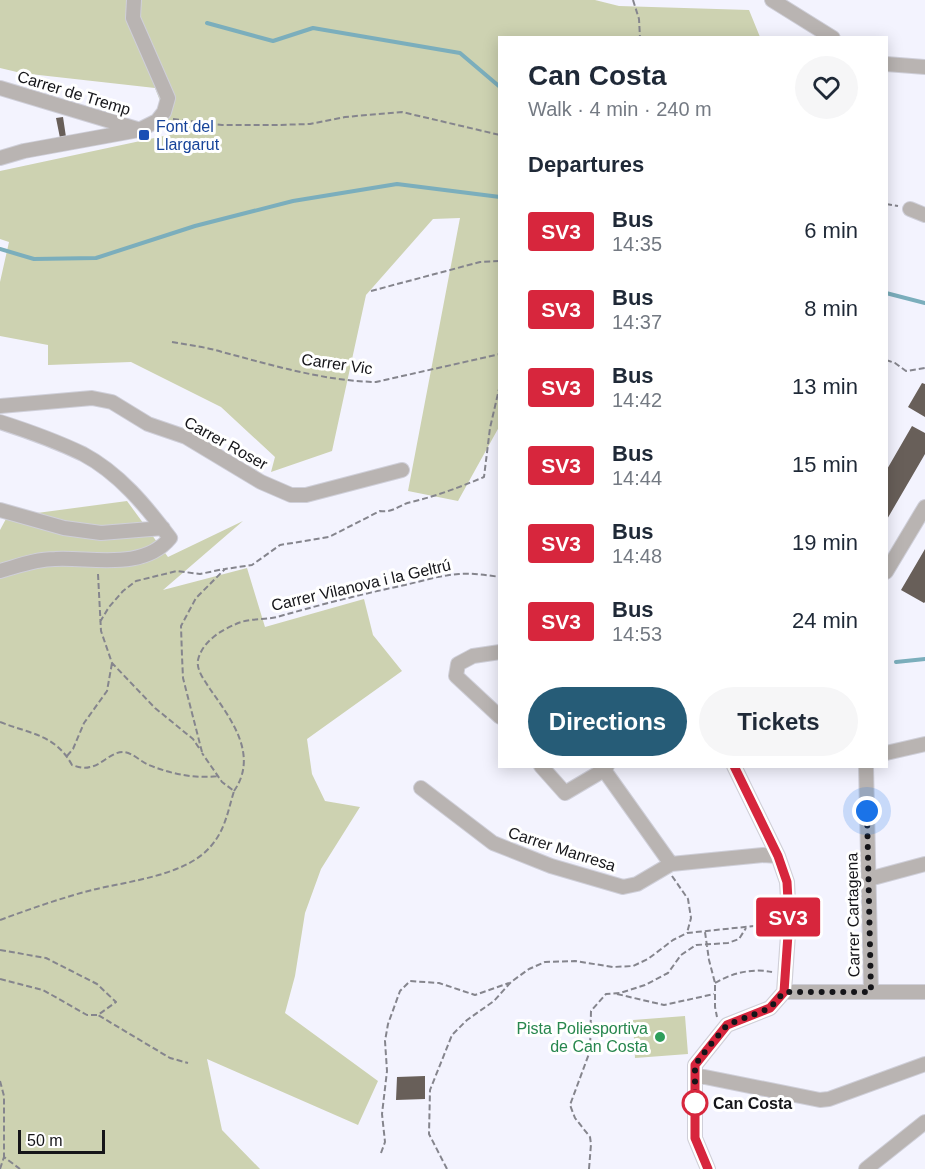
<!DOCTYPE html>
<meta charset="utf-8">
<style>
:root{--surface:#fff;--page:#f6f6f7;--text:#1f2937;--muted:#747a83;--accent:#265c77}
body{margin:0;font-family:Helvetica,sans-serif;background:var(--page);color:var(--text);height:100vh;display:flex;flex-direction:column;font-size:22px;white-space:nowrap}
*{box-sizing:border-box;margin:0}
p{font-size:20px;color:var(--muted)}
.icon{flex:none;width:33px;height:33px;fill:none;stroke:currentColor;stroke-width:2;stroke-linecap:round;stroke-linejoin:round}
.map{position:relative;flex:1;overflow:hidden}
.details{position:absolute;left:498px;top:36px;width:390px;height:732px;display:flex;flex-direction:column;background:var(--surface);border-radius:0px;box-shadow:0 3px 15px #0003}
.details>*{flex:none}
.badge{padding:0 12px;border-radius:4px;font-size:21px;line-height:39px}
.scale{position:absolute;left:18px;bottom:15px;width:87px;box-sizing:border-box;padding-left:6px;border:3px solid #151519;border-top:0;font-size:16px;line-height:21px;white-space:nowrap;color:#151519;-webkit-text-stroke:4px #fff;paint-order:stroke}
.you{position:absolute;width:30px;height:30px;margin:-15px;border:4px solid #fff;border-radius:50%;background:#1a73e8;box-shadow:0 0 0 9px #1a73e833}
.map>.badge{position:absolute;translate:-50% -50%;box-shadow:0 0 0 3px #fff}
h2{padding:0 30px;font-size:22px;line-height:54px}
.round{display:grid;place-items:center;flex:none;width:63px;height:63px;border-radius:32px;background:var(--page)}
.summary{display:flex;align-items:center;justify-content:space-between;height:102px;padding:0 30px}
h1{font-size:28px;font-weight:600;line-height:45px}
.button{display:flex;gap:12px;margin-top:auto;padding:12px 30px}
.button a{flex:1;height:69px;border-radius:36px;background:var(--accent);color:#fff;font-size:24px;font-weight:600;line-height:69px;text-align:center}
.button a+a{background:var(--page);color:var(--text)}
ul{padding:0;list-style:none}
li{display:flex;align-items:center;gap:18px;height:78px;padding:0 30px}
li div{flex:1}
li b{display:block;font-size:22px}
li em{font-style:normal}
li .badge{min-width:66px;font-weight:700;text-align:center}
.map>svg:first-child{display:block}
.green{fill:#cdd2b1}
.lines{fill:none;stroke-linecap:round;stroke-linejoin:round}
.stream{stroke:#7baebc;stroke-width:4}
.building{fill:#685f59}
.minor-casing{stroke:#cfcfd9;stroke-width:16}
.path{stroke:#85858d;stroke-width:2;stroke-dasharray:6 3;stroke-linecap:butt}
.minor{stroke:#b9b4b2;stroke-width:14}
.line-casing{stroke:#fff;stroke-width:14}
.line{stroke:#d7263d;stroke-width:9}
.walk{stroke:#151519;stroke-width:6;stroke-dasharray:0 10.8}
.transit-dot{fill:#1a4fb4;stroke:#fff;stroke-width:2}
.leisure-dot{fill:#2e9e5b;stroke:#fff;stroke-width:2}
.stop-dot{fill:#fff;stroke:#d7263d;stroke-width:3}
.labels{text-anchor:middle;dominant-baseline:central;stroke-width:6;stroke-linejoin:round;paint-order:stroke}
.street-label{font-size:16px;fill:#151519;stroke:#fff}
.transit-label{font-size:16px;fill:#164399;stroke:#fff;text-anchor:start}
.leisure-label{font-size:16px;fill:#27864d;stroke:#fff;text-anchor:end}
.stop-label{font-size:16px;font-weight:bold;fill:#151519;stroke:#fff;text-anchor:start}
</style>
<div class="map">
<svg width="925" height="1169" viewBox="0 0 925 1169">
<rect width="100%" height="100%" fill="#f3f3fe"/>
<path class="green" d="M0 0H595L619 6 749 10 760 37 500 38 499 427 458 501 408 491 460 218 433 219 366 295 332 451 271 472 275 457 221 407 131 362 48 365V345L0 336V282L9 242 0 239V171L173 134 155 88 21 73 0 68Z
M127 501 168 557 243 521 163 590 247 568 265 627 364 599 373 635 402 671 307 739 312 774 325 801 360 807 321 869 305 913 295 976 285 1013 378 1081 358 1125 207 1059 222 1130 260 1169H0V530L7 517Z
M685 1016 688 1054 635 1058 633 1020Z"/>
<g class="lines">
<path class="stream" d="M207 23 273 41 313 28 460 53 500 87
M0 249 34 259 96 258 195 226 293 201 397 184 500 197
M886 293 925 303
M896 662 925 659"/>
</g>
<path class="building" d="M63 117 66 137 60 138 56 118Z
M922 383 925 384V417L908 407Z
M912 426 925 433V454L886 521V471Z
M925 549V602L924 603 901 590Z
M425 1076V1099L396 1100 397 1077Z"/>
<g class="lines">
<g class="minor-casing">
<path id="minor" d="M772 0 833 38
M886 64 925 67
M0 88 137 129
M0 158 24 151 139 130 157 121 164 112 168 98 133 18 134 0
M910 209 925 215
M0 406 92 398 112 402 148 424 186 437 261 482 291 495H306L402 470
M0 422C28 431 56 441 83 454 119 473 146 506 170 538 143 571 92 557 55 559 36 559 18 566 0 571
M0 510 64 528 101 533 163 528
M886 572 925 507
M500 652 473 656 458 664 456 676 500 717
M886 753 925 744
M541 766 565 793 604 770 607 766
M866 766 871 992
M604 770 671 864
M421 788 493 843 551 866 623 887 637 884 671 864 763 855 778 856
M869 879 925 864
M784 992H925
M695 1075 820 1100 829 1099 925 1064
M708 1169 695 1138V1065L727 1025 770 1008 784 992 789 920 787 882 778 856 734 766
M866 1169 925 1122"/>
</g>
<path class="path" d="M633 0 639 19 640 38
M173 119 222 125H277L310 124 345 117 402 112 500 135
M886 204 898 206
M371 291 480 262 500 261
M172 342C189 345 206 347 222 352 272 365 324 381 376 382L500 354
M886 360 895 363 906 371 925 368
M98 574 101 631 112 663 155 708 193 739 199 748
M100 622 109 607 123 591 136 581 177 571 200 574 224 569
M0 722C30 734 55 734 72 765 78 767 84 769 90 767 102 765 112 751 124 752 133 753 141 762 149 765 171 774 195 779 218 776
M202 752 183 678 182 656 181 626 196 598 225 569 252 565 280 545 329 537 380 511C394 513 398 505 411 502 437 496 460 487 484 477L490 428 499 389 500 366
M67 756 73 749 84 723 107 691 112 663
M234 791C259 755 231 719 210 689 205 681 196 670 198 660 202 642 221 630 236 624 249 618 263 620 277 617 319 605 362 594 405 585 422 581 441 575 459 574 472 573 486 575 500 577
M672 876 688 899 691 918 687 933
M0 920C30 909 61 898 92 890 128 881 186 876 211 846 225 830 228 811 234 791L222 782 202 753
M705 932 709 960 715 983V1007L717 1017
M0 950 46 958 97 984 116 1002 98 1015 170 1058 188 1063
M0 979 43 990 87 1015H97
M715 983C732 973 752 968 772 972
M617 994 664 1005 714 994
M0 1081 4 1096V1157
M381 1153 385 1142 382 1114 387 1071 385 1041 388 1024 400 991 410 981 439 983 475 995 509 983
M0 1169 4 1157 20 1169
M447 1169 429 1134 430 1090 452 1035 467 1020 494 1001 511 982 529 969 545 962 575 961 613 967 633 966 648 959 673 940 687 933 754 926 763 921 776 907
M589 1169 591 1144 590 1137 575 1118 570 1105 590 1051 591 1011 606 994 620 993 645 985 668 973 681 955 696 945 728 943 739 939 746 928"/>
<use href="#minor" class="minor"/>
</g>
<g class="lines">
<g class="line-casing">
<path id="line" d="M708 1169 695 1138V1065L727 1025 770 1008 784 992 789 920 787 882 778 856 734 766"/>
</g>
<use href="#line" class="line"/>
<path class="walk" d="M695 1103V1065L707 1049 727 1025 770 1008 784 992H871L867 811"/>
</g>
<rect class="transit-dot" x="138" y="129" width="12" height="12" rx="3"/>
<circle class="leisure-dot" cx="660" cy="1037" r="6"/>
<circle class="stop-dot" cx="695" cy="1103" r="12"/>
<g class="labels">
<g class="street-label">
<text transform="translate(74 93) rotate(17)">Carrer de Tremp</text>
<text transform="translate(337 364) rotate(8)">Carrer Vic</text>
<text transform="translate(226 443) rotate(29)">Carrer Roser</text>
<text transform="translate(361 585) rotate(-13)">Carrer Vilanova i la Geltrú</text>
<text transform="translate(562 849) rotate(18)">Carrer Manresa</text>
<text transform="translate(853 915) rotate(-91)">Carrer Cartagena</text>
</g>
<g class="transit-label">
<text x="156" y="126">Font del<tspan x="156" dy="18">Llargarut</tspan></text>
</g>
<g class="leisure-label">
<text x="648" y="1028">Pista Poliesportiva<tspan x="648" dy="18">de Can Costa</tspan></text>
</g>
<g class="stop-label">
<text x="713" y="1103">Can Costa</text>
</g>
</g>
</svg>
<div class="scale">50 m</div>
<div class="you" style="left:867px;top:811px"></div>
<b class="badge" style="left:788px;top:917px;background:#d7263d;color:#fff">SV3</b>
<section class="details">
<div class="summary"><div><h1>Can Costa</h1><p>Walk · 4 min · 240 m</p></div><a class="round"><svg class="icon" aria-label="heart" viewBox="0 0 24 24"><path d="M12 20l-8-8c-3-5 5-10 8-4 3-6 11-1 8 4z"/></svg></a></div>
<h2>Departures</h2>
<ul>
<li><span class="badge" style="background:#d7263d;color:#fff">SV3</span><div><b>Bus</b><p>14:35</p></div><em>6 min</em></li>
<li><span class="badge" style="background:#d7263d;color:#fff">SV3</span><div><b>Bus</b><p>14:37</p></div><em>8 min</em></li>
<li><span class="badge" style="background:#d7263d;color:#fff">SV3</span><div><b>Bus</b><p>14:42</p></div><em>13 min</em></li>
<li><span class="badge" style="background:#d7263d;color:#fff">SV3</span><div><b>Bus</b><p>14:44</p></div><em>15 min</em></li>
<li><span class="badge" style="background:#d7263d;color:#fff">SV3</span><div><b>Bus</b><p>14:48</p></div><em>19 min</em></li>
<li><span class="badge" style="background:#d7263d;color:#fff">SV3</span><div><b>Bus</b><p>14:53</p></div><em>24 min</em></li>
</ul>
<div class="button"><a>Directions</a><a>Tickets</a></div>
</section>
</div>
